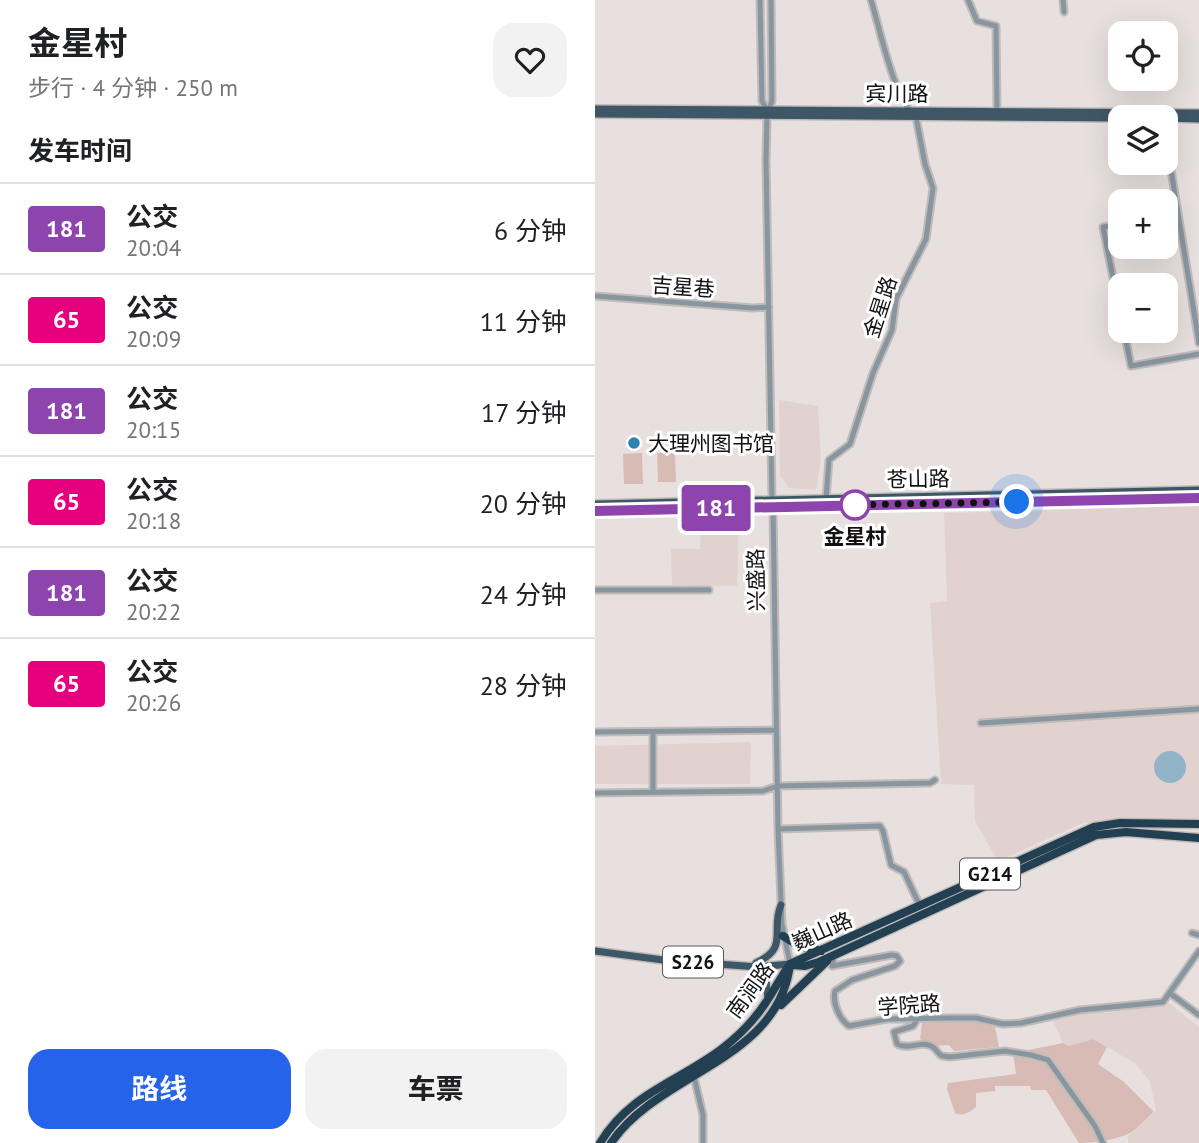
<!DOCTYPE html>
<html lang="zh">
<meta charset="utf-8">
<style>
:root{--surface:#fff;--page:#f2f2f2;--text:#202124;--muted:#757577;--line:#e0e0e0;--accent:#2563eb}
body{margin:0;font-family:"PT Sans","Noto Sans SC",sans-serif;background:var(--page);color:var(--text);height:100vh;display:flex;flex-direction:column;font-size:26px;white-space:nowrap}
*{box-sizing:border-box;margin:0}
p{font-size:23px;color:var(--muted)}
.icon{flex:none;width:38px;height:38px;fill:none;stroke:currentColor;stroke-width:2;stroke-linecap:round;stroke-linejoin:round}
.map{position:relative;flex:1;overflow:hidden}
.side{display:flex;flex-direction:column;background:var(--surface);width:595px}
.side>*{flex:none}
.badge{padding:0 14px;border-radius:5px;font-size:24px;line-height:46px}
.tools{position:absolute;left:513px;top:21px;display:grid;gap:14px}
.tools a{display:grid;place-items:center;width:70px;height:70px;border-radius:14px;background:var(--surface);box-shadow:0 7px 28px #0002;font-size:35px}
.you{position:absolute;width:35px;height:35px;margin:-18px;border:5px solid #fff;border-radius:50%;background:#1a73e8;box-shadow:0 0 0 10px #1a73e833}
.map>.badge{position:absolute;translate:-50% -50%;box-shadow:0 0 0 4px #fff}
h2{padding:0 28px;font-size:26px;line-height:63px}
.round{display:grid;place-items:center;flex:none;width:74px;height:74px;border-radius:21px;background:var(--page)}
.head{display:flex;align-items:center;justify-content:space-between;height:119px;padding:0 28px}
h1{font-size:33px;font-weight:700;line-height:52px}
.cta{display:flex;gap:14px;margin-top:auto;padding:14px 28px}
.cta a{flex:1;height:80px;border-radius:21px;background:var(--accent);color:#fff;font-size:28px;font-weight:700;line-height:80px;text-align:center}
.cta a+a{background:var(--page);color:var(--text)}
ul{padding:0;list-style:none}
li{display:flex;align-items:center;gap:21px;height:91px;padding:0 28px;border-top:2px solid var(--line)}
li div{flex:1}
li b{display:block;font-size:26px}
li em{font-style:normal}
li .badge{min-width:77px;font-weight:700;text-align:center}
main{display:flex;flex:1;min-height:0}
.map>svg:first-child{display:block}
.built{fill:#e2d2cf}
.green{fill:#d8bbb4}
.water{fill:#93b3c8}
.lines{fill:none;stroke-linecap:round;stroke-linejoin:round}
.minor-casing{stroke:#c1bbba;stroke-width:9}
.major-casing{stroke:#c1bbba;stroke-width:10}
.highway-casing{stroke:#c1bbba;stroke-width:11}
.minor{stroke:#88969f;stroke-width:5}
.major{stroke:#3e5767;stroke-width:7}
.highway{stroke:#234052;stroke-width:8}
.line-casing{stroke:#fff;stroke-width:16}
.line{stroke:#8e44ad;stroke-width:10}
.walk{stroke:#121010;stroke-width:7;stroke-dasharray:0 12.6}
.poi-dot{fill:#2c83b2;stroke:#fff;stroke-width:2.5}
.stop-dot{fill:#fff;stroke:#8e44ad;stroke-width:3.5}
.labels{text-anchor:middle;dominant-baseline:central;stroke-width:6;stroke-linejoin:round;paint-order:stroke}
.shield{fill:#fff;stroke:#595858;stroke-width:2}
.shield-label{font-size:19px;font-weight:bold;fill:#121010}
.street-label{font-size:21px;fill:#121010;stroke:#fff}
.poi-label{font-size:21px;fill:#121010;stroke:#fff;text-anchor:start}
.stop-label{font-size:21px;font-weight:bold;fill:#121010;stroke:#fff}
</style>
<main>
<section class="side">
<div class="head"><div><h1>金星村</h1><p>步行 · 4 分钟 · 250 m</p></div><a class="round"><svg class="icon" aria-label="heart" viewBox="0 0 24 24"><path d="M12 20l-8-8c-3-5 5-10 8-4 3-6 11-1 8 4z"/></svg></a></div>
<h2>发车时间</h2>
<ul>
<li><span class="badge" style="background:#8e44ad;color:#fff">181</span><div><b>公交</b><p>20:04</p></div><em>6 分钟</em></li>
<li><span class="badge" style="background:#e6007e;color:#fff">65</span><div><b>公交</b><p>20:09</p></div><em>11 分钟</em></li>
<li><span class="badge" style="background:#8e44ad;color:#fff">181</span><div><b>公交</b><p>20:15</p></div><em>17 分钟</em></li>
<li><span class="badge" style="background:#e6007e;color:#fff">65</span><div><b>公交</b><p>20:18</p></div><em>20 分钟</em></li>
<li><span class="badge" style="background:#8e44ad;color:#fff">181</span><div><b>公交</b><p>20:22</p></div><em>24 分钟</em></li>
<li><span class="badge" style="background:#e6007e;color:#fff">65</span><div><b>公交</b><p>20:26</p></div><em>28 分钟</em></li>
</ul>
<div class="cta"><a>路线</a><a>车票</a></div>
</section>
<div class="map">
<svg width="604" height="1143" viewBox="0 0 604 1143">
<rect width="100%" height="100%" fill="#e7e0df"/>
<path class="built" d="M184 400 223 406 226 460 221 490 194 488 185 475Z
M604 506V818H556L488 823 403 861 380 821 379 785 346 784 335 603 352 601 349 513Z
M144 520 142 586 77 585 76 549H105L106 522Z
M156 742 155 784H0V746Z
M574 1003 604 1027V1143H533V1136L561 1111 555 1082 541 1064 498 1039 474 1046 468 1043 458 1021 496 1012 511 1013Z"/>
<path class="green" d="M80 452 81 482H63L62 453Z
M47 453 48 484H29L28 454Z
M376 1020 400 1027 404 1047 359 1051 354 1045 341 1046 325 1039 327 1023Z
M498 1039 512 1047 503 1064 529 1082 559 1112C551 1118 542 1130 533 1134 518 1140 501 1143 484 1143L451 1090H436L435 1086H400V1091L381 1093V1107C375 1112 368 1117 360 1113L352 1089 353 1083 421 1074 418 1053 468 1043 474 1046Z"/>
<path class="water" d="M559 767a16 16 0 1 1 32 0a16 16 0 1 1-32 0Z"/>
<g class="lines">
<g class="minor-casing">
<path id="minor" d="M165 0 167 101 172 110
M176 0 177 101 172 116 171 160 177 500
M373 0 382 21 401 26 402 112
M468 0 469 12
M570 133 604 343
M570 218 583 216
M525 225 508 227 525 313
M0 296 158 308 174 307
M529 331 536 366 604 354
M231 499 234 460 255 444 278 373 297 330 301 299 331 239 338 188 330 164 321 117C299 100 285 29 276 0
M178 507 183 829 187 924 195 964
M0 590H114
M386 723 604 709
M0 732 181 730
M58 732V792
M0 793 168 791 182 786 335 783 340 780
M183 829 285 826 288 831 296 865 309 872 325 906
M597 933 604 935
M239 956 237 966 297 955 302 956 305 961 300 966 257 980 240 991C237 1002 244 1019 254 1026L292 1019 357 1018H381L408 1024 426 1023 485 1010 568 1002 604 951
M576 994 604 1015
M323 1018 318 1026 299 1032 302 1044C313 1051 328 1039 338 1047 342 1050 343 1054 347 1056L355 1057 410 1051 436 1055 453 1060 500 1126 508 1143
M99 1077 108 1115V1143"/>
</g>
<g class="major-casing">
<path id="major" d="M0 109 604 113
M0 114 525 118
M570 118 604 119
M0 504 604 490
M0 511 604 498
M0 951 68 960 163 967 195 964
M161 963C195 947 175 931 186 905
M163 967 171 981 173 999"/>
</g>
<g class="highway-casing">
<path id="highway" d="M188 936 204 946 226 951
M195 964 499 827 525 823 604 824
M198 965 210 966 224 962 501 835 531 832 604 838
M186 1005 232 961
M5 1143C36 1092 84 1082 128 1048 146 1034 163 1016 175 996 182 985 187 975 195 964
M16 1143C64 1072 184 1061 195 964"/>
</g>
<use href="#minor" class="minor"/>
<use href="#major" class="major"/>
<use href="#highway" class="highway"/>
</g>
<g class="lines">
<g class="line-casing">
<path id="line" d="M0 511 604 498"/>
</g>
<use href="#line" class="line"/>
<path class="walk" d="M260 505H250L422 502"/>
</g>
<circle class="poi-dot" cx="39" cy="443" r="7"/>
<circle class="stop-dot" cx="260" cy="505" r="14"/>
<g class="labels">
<g class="shield">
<rect x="365" y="858.5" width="60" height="31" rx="5"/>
<rect x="68" y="946.5" width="60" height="31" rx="5"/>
</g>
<g class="shield-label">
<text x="395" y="874">G214</text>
<text x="98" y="962">S226</text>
</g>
<g class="street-label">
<text x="302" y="93">宾川路</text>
<text transform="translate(88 287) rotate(4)">吉星巷</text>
<text transform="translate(285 307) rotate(-72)">金星路</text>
<text transform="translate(323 479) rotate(-1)">苍山路</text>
<text transform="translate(161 580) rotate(-91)">兴盛路</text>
<text transform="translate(227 931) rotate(-24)">巍山路</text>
<text transform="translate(155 990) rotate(-54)">南涧路</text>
<text transform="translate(314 1005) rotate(-4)">学院路</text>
</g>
<g class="poi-label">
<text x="53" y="443">大理州图书馆</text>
</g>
<g class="stop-label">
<text x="260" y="536">金星村</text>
</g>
</g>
</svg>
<div class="tools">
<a><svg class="icon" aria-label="locate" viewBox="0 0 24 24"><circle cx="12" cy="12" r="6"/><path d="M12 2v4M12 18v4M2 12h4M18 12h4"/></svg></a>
<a><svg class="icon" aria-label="layers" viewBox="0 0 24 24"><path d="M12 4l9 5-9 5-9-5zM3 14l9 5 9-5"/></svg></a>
<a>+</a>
<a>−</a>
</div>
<div class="you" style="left:422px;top:502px"></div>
<b class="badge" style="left:121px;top:508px;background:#8e44ad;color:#fff">181</b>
</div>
</main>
